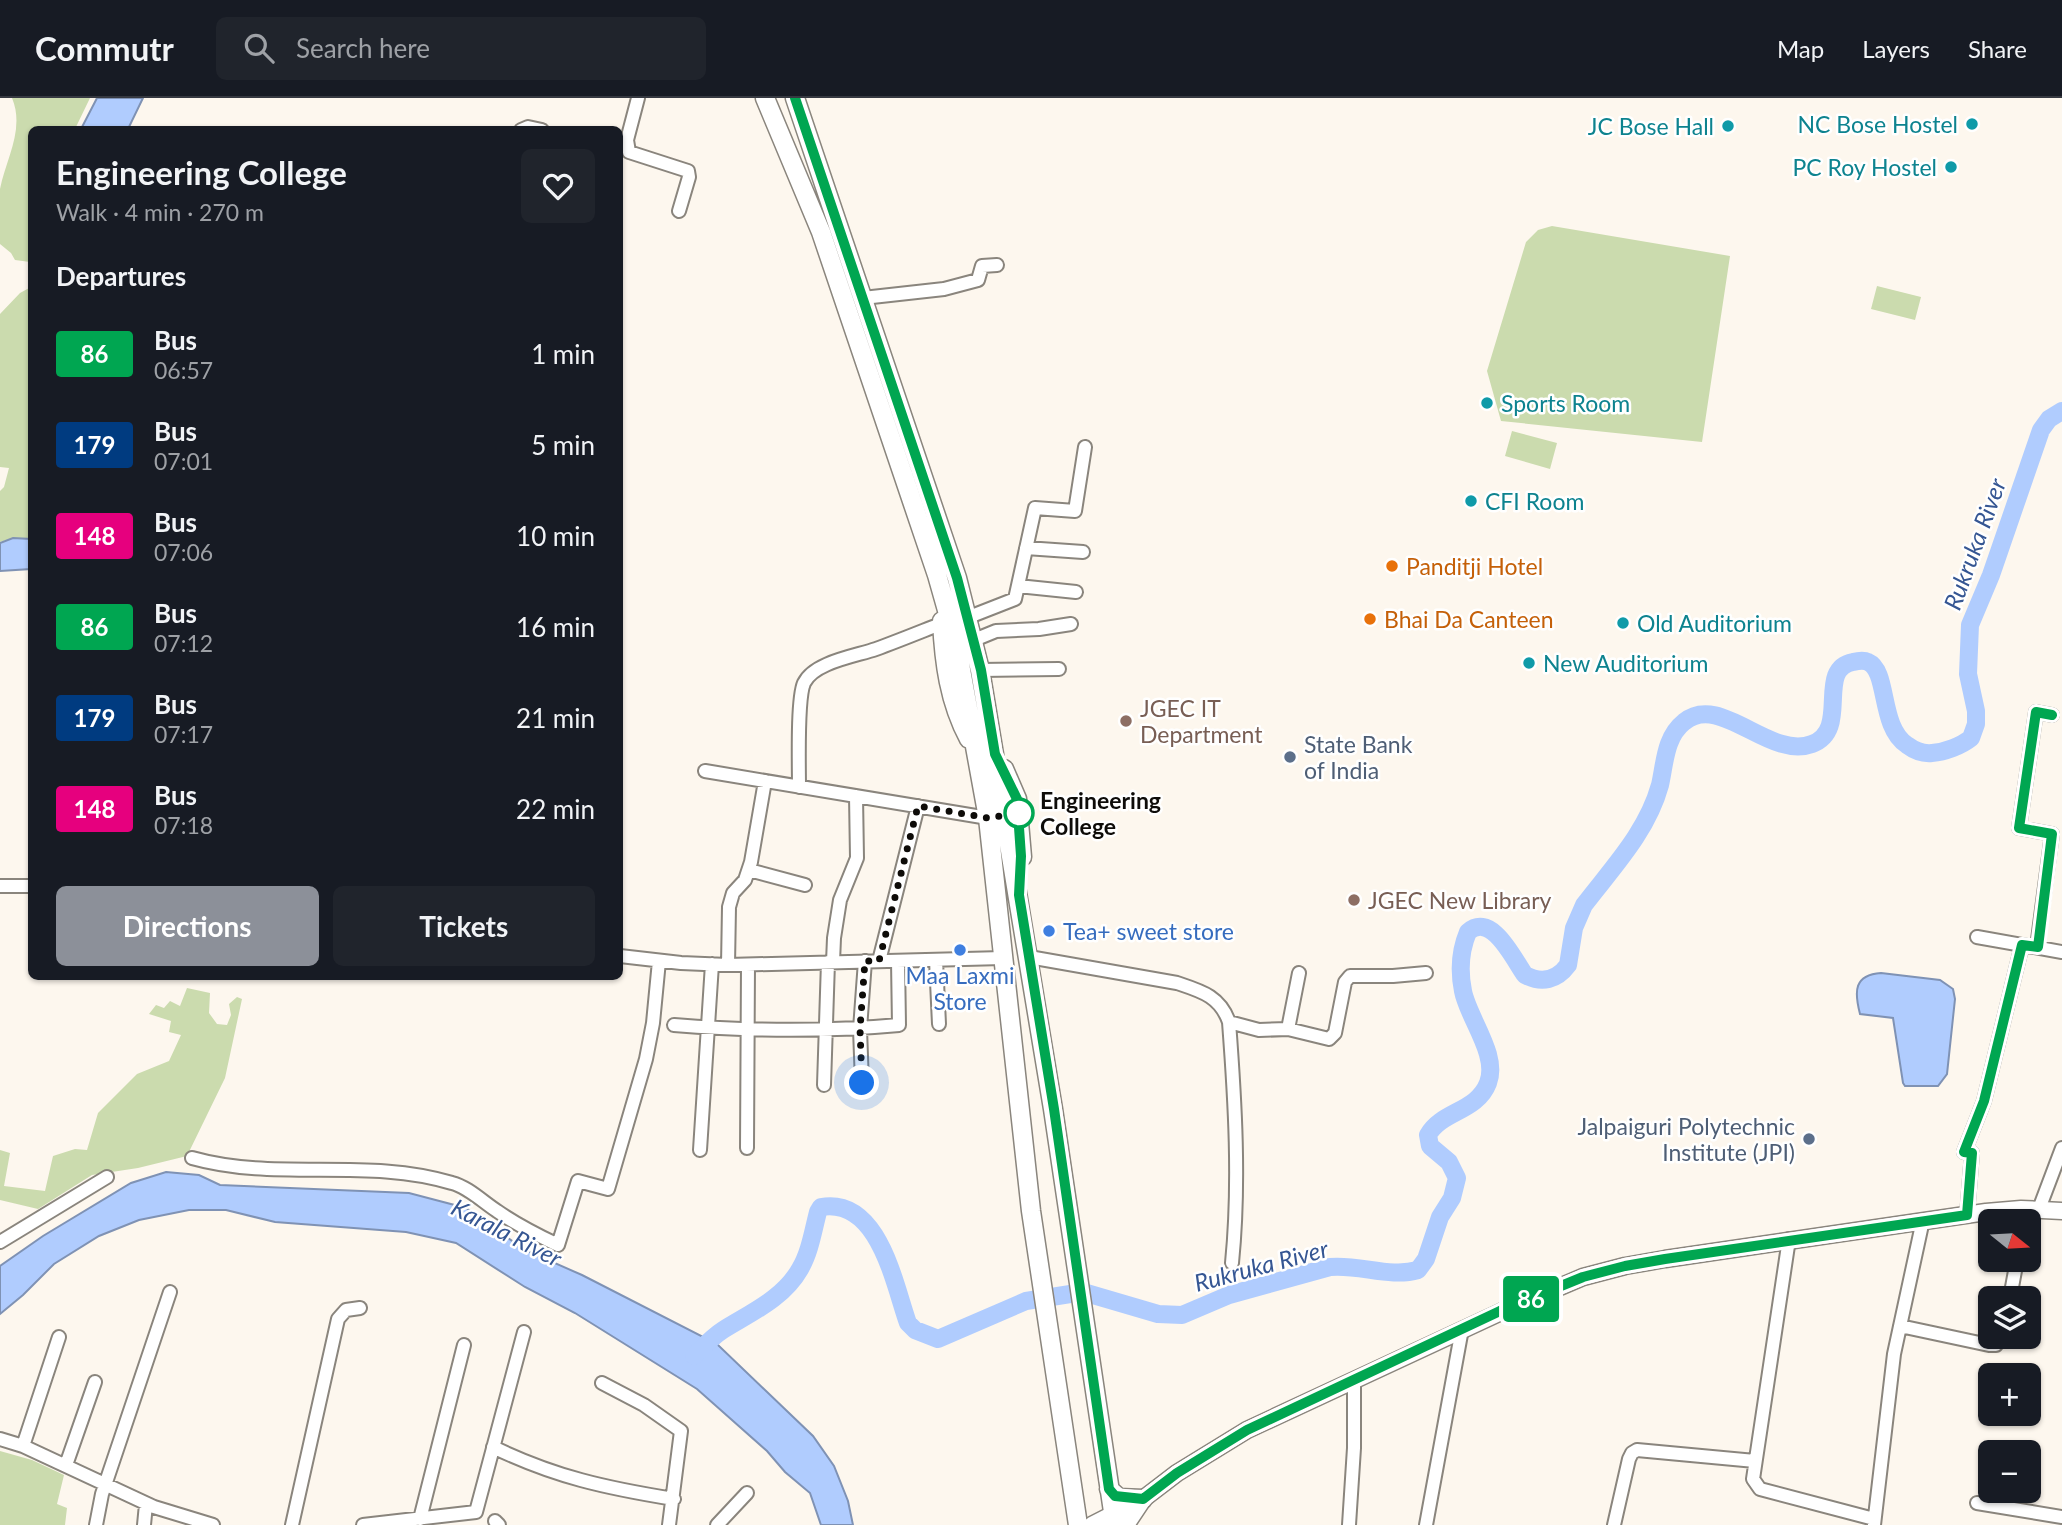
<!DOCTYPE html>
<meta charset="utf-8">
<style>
:root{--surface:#171b24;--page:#20242c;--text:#f1f3f6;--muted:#9ea1a6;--line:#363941;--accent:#8c9099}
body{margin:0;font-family:Lato,sans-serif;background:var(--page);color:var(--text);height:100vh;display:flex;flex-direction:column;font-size:26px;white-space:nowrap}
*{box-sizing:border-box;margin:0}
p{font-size:23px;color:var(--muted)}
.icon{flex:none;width:38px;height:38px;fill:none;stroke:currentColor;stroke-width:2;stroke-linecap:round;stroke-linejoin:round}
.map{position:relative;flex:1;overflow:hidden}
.details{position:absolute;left:28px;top:28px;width:595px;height:854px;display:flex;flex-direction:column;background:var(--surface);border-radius:10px;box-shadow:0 2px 5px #0004}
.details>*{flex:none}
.badge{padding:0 14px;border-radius:5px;font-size:24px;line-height:46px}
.needle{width:46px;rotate:108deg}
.tools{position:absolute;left:1978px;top:1111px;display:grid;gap:14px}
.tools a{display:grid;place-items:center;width:63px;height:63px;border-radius:10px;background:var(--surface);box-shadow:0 2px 5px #0004;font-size:35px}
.you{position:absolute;width:35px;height:35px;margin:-18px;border:5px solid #fff;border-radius:50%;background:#1a73e8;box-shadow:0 0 0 10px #1a73e833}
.map>.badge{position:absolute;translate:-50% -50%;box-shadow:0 0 0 4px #fff}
h2{padding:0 28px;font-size:26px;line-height:63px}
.round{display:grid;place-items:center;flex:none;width:74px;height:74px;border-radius:10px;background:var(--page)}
.overview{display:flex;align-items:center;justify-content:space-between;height:119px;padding:0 28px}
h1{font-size:33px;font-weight:700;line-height:52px}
.primary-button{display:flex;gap:14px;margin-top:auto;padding:14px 28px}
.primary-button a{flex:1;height:80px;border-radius:10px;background:var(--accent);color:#fff;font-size:28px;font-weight:700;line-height:80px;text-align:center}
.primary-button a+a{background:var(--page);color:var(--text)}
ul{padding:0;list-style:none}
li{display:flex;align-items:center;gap:21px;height:91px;padding:0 28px}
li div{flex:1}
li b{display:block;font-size:26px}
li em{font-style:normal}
li .badge{min-width:77px;font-weight:700;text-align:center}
header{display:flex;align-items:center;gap:42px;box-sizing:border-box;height:98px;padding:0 35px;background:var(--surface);border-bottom:2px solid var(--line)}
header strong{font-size:33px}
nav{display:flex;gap:38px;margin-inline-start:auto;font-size:24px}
.search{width:490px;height:63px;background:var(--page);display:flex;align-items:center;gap:18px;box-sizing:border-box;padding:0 24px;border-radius:10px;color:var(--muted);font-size:26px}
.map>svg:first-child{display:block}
.green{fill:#cbdbae}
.water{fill:#b0ccfe;stroke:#7f92b4;stroke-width:2}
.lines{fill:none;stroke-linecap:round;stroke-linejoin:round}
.river{stroke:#b0ccfe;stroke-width:18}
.minor-casing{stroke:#8a857d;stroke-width:16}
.major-casing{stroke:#8a857d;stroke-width:19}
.highway-casing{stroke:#8a857d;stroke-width:21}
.minor{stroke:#fff;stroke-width:12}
.major{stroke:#fff;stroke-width:16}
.highway{stroke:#fff;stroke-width:18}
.line-casing{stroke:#fff;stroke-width:16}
.line{stroke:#00a651;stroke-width:10}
.walk{stroke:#0e0c09;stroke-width:7;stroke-dasharray:0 12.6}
.culture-dot{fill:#0f9aa8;stroke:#fff;stroke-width:2.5}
.food-dot{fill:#e8710a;stroke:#fff;stroke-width:2.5}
.education-dot{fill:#8d6e63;stroke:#fff;stroke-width:2.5}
.service-dot{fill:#5c6f8a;stroke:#fff;stroke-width:2.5}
.stop-dot{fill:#fff;stroke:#00a651;stroke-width:3.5}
.shop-dot{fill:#3f7fe0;stroke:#fff;stroke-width:2.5}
.labels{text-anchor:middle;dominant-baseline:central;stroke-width:5;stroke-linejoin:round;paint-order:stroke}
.culture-label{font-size:23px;fill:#0d838f;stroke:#fff;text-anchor:start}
.food-label{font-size:23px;fill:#c56008;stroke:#fff;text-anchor:start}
.education-label{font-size:23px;fill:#785e54;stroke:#fff;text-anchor:start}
.service-label{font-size:23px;fill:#4e5e75;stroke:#fff;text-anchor:start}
.stop-label{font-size:23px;font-weight:bold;fill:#0e0c09;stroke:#fff;text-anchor:start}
.shop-label{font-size:23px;fill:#366cbe;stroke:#fff;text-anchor:start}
.water-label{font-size:24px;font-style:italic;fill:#355693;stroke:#fff}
</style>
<header>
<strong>Commutr</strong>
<div class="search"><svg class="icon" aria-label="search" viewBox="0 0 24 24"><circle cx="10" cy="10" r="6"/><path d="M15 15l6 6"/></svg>Search here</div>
<nav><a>Map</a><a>Layers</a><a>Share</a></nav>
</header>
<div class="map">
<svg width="2062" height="1427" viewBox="0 0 2062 1427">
<rect width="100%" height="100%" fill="#fdf7ee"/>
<path class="green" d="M12 0H90L75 31 32 32 30 164 15 162 11 155 0 146C0 128 0 108 0 91 6 61 25 31 12 0Z
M1552 128 1730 158 1702 344 1501 323 1487 273 1526 144 1538 132Z
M1877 188 1921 199 1915 222 1871 211Z
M31 189V441L14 440 0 444V393L4 389 9 370 0 369V216L20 195Z
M1512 333 1557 345 1550 371 1505 358Z
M187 890 210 895 209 915 217 926 227 927 231 917 229 906 237 899 242 901 225 980 187 1058 138 1070 92 1077 38 1111 0 1102V1052L10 1055 4 1088 45 1093 53 1058 75 1051 87 1052 98 1015 137 976 169 963 181 937 169 934 171 923 149 916 156 907 164 910 170 903 180 908Z
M0 1353 32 1362 64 1377 57 1406 67 1410 65 1427H0Z"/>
<path class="water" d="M97 0H143L128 31H81Z
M13 440 31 441V471L0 473V445Z
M1881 875 1940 882 1953 891 1955 901 1947 976 1938 988H1905L1903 985 1893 920 1860 916C1854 893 1854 877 1881 875Z
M166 1074 199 1077 220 1087 409 1095 466 1110 525 1152 582 1177 717 1246 813 1338 834 1368 848 1403 853 1427H821L810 1395 785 1374 767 1353 697 1291 575 1215 525 1189 456 1145 406 1134 275 1124 226 1112H189L139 1122 99 1138 54 1166 23 1197 0 1216V1168L43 1138 131 1085Z"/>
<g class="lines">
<path class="river" d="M694 1258C703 1249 712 1239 723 1232 750 1215 783 1201 800 1171 810 1154 813 1133 818 1114L821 1109C879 1099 894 1186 908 1225L915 1232 938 1241 1026 1203 1083 1194 1158 1216 1182 1217 1229 1197 1330 1169C1359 1166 1390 1180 1418 1172L1426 1161 1440 1119 1452 1100 1457 1080 1449 1064 1430 1048 1428 1037C1441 1013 1477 1014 1488 985 1499 957 1468 920 1463 893 1459 873 1460 853 1468 834 1492 813 1514 862 1525 877 1542 886 1557 882 1568 867L1574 830 1584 807C1613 769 1647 734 1660 687 1665 665 1665 639 1684 624 1720 594 1769 662 1812 646 1851 632 1815 571 1853 564 1857 563 1864 562 1868 564 1889 573 1879 629 1907 647 1915 653 1922 656 1932 655 1945 654 1961 648 1971 640L1976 626V613L1968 576 1970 527 1991 477 2041 332 2049 321 2062 313"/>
<g class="minor-casing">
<path id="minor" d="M638 0 627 42 629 54 688 73 689 79 679 113
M521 32 528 29 542 32
M863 200 944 191 978 182 982 168 997 167
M1026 450 1083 454
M1018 488 1076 494
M969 519 1015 501 1035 410 1075 413 1085 349
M974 542 996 533 1039 531 1071 526
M980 572 1059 571
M705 673 988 720
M799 689C799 667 797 601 804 585 814 564 856 558 876 551 898 543 920 534 943 525
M749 772 805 787
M0 788H32
M1977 839 2062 854
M2037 849 2052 736 2019 730 2036 614 2052 617
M620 858 681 865 728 867 1003 860
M1029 859 1177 885C1201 893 1220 898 1229 924L1259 932 1288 931 1329 941 1335 935 1345 884 1350 878H1393L1426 875
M936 862 939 926
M879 863 918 708
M833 864 834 840 840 802 857 760 856 698
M728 867 729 809 733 795 745 782 751 764 765 683
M1229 924C1235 1003 1240 1085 1232 1165
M674 927C749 933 824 934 899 927L898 863
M1288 931 1299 875
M862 985 860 931 865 863
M824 987 828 864
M747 1050 748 867
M700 1052 712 866
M192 1060C277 1084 367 1059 452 1085 468 1089 483 1104 497 1113 517 1127 537 1137 558 1147L578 1083 608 1091 646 961 653 925 659 863
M2039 1111 2062 1050
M1967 1117 1972 1055 1964 1054 1984 1003 2022 847
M1789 1141 1753 1381 1760 1391 1874 1421
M0 1144 107 1079
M2010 1200 2017 1162
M1900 1228 1989 1247H1996L2002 1239
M602 1285 644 1307 681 1333 669 1427
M0 1341 23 1348 154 1409 213 1427
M23 1348 59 1239
M493 1349C555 1379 606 1390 674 1401
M66 1367 95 1284
M1977 1405 2062 1419
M420 1421 464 1247
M495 1423 499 1427
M96 1427 102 1396 170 1194
M144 1427 146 1406
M292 1427 338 1221 346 1212 360 1210
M363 1427 476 1414 524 1234
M717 1427 747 1395
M1349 1427 1354 1350V1282
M1426 1427 1462 1231
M1614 1427 1629 1361 1632 1355 1637 1352 1755 1363
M1874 1427 1894 1256 1923 1122"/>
</g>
<g class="major-casing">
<path id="major" d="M1092 1427 1143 1401 1177 1375 1247 1332 1501 1214 1583 1179 1625 1168 1665 1161 1986 1114 2021 1111 2062 1113
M1126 1427 1142 1403"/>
</g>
<g class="highway-casing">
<path id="highway" d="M765 0 821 134 937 477 956 544 988 720 1031 1113 1078 1427
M795 0 957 480 980 572 1053 1011 1115 1427
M942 523C944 564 949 604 969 641
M1004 671 1017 701 1022 759
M1109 1391 1119 1400 1143 1401"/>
</g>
<use href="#minor" class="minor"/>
<use href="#major" class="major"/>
<use href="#highway" class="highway"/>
</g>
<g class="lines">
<g class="line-casing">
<path id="line" d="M795 0 957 480 981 572 995 656 1017 701 1021 758 1019 797 1054 1011 1109 1391 1115 1398 1143 1401 1177 1375 1247 1332 1500 1213 1583 1179 1625 1168 1665 1161 1967 1117 1972 1055 1964 1054 1984 1003 2022 847 2038 849 2052 736 2019 730 2036 614 2052 617"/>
</g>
<use href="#line" class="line"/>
<path class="walk" d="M862 985 860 931 865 863H879L918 708 988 720 1019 715"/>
</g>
<g class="culture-dot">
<circle cx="1972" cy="26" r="7"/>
<circle cx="1728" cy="28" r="7"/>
<circle cx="1951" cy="69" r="7"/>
<circle cx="1487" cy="305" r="7"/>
<circle cx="1471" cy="403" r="7"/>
<circle cx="1623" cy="525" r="7"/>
<circle cx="1529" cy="565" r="7"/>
</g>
<g class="food-dot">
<circle cx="1392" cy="468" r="7"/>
<circle cx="1370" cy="521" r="7"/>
</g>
<g class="education-dot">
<circle cx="1126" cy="623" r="7"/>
<circle cx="1354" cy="802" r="7"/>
</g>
<g class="service-dot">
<circle cx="1290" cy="659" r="7"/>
<circle cx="1809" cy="1041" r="7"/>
</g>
<circle class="stop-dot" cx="1019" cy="715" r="14"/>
<g class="shop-dot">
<circle cx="1049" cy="833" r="7"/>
<circle cx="960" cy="852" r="7"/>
</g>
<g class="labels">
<g class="culture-label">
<text x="1958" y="26" text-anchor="end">NC Bose Hostel</text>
<text x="1714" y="28" text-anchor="end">JC Bose Hall</text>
<text x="1937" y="69" text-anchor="end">PC Roy Hostel</text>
<text x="1501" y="305">Sports Room</text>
<text x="1485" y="403">CFI Room</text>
<text x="1637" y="525">Old Auditorium</text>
<text x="1543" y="565">New Auditorium</text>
</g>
<g class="food-label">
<text x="1406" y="468">Panditji Hotel</text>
<text x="1384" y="521">Bhai Da Canteen</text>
</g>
<g class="education-label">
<text x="1140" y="610">JGEC IT<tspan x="1140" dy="26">Department</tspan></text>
<text x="1368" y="802">JGEC New Library</text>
</g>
<g class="service-label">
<text x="1304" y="646">State Bank<tspan x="1304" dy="26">of India</tspan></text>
<text x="1795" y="1028" text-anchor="end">Jalpaiguri Polytechnic<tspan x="1795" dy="26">Institute (JPI)</tspan></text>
</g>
<g class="stop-label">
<text x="1040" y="702">Engineering<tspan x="1040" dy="26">College</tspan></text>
</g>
<g class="shop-label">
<text x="1063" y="833">Tea+ sweet store</text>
<text x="960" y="877" text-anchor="middle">Maa Laxmi<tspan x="960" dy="26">Store</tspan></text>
</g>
<g class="water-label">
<text transform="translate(1974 446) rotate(-70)">Rukruka River</text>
<text transform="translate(507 1134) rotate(27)">Karala River</text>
<text transform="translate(1261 1167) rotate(-15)">Rukruka River</text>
</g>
</g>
</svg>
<div class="tools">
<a><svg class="needle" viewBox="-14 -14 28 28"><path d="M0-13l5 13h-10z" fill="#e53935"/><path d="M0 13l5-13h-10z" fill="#9ea1a6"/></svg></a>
<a><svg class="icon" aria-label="layers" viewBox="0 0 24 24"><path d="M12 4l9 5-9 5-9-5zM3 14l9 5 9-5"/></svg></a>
<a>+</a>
<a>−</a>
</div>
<div class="you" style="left:862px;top:985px"></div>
<b class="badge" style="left:1531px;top:1201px;background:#00a651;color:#fff">86</b>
<section class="details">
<div class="overview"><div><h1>Engineering College</h1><p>Walk · 4 min · 270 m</p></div><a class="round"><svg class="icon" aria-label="heart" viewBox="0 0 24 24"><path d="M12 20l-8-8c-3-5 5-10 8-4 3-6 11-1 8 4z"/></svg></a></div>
<h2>Departures</h2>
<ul>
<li><span class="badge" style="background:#00a651;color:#fff">86</span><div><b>Bus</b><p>06:57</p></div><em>1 min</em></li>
<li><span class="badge" style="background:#003b80;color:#fff">179</span><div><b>Bus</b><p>07:01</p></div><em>5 min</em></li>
<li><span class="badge" style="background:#e6007e;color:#fff">148</span><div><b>Bus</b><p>07:06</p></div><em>10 min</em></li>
<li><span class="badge" style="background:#00a651;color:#fff">86</span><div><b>Bus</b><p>07:12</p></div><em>16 min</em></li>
<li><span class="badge" style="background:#003b80;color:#fff">179</span><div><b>Bus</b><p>07:17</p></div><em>21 min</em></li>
<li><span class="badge" style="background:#e6007e;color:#fff">148</span><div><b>Bus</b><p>07:18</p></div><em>22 min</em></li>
</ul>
<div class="primary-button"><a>Directions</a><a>Tickets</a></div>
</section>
</div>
